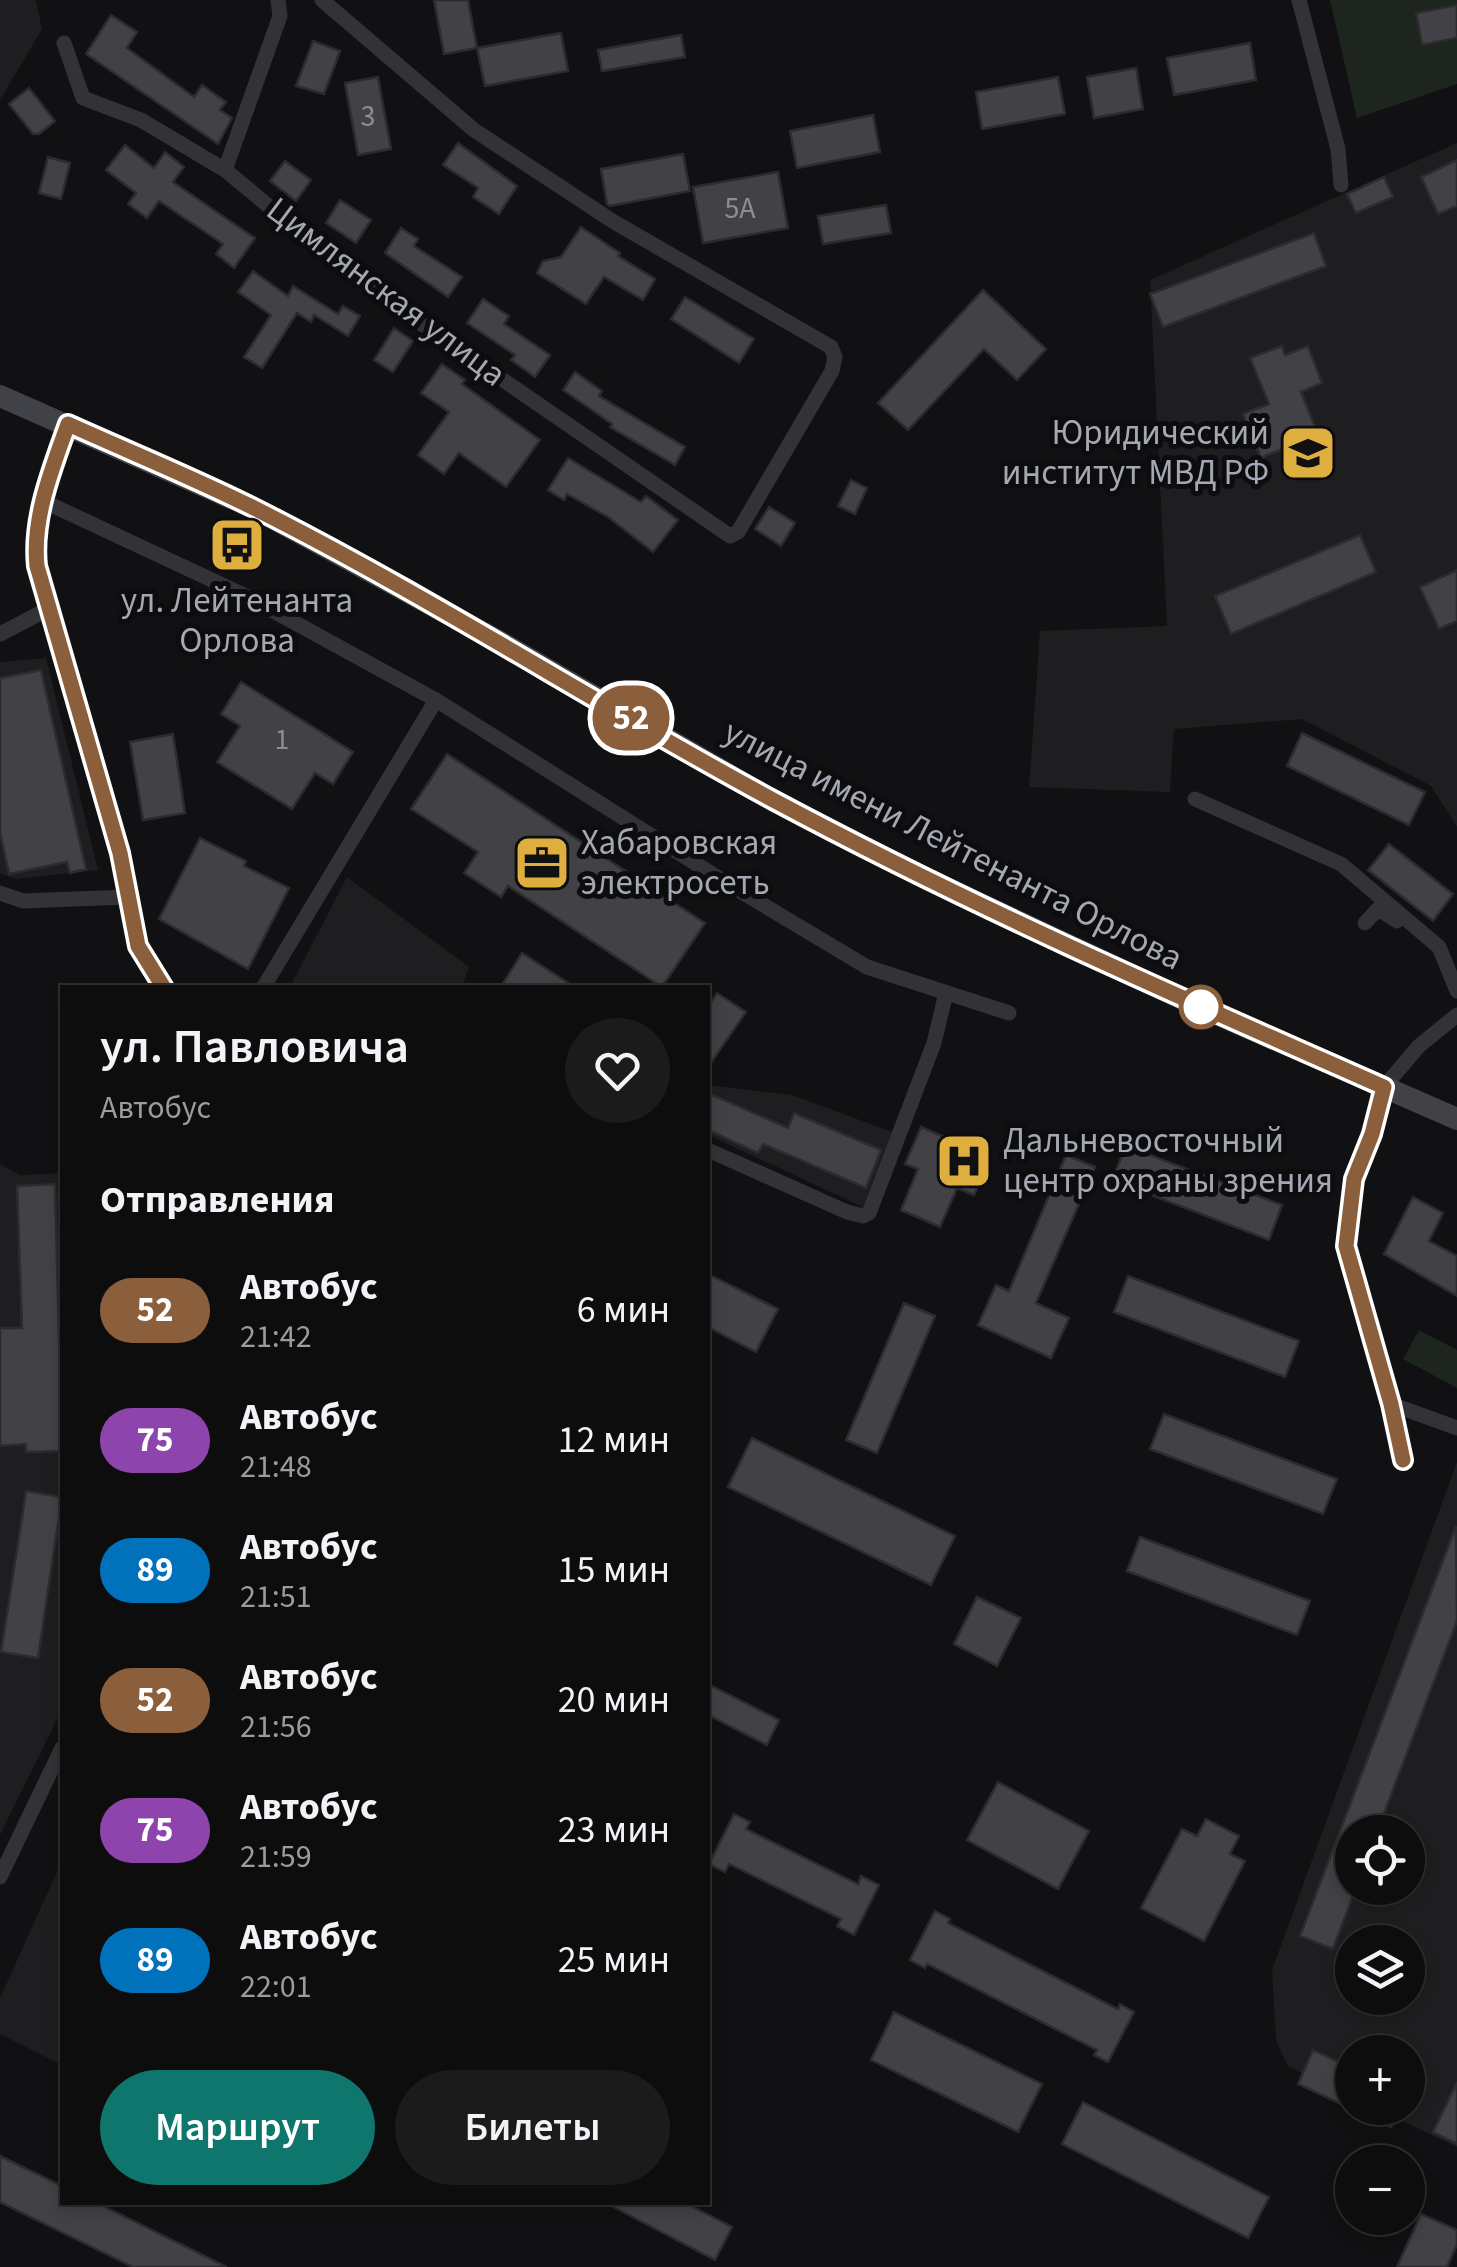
<!DOCTYPE html>
<html lang="ru">
<meta charset="utf-8">
<style>
:root{--surface:#0d0d0e;--page:#1b1b1c;--text:#f1f3f6;--muted:#9a9c9e;--line:#2d2d2e;--accent:#0f766e}
body{margin:0;font-family:"Source Sans 3",sans-serif;background:var(--page);color:var(--text);height:100vh;display:flex;flex-direction:column;font-size:38px;white-space:nowrap}
*{box-sizing:border-box;margin:0}
p{font-size:32px;color:var(--muted)}
.icon{flex:none;width:55px;height:55px;fill:none;stroke:currentColor;stroke-width:2;stroke-linecap:round;stroke-linejoin:round}
.map{position:relative;flex:1;overflow:hidden}
.panel{position:absolute;left:60px;top:985px;width:650px;height:1220px;display:flex;flex-direction:column;background:var(--surface);border-radius:0px;box-shadow:0 5px 15px #0003,0 0 0 2px var(--line)}
.panel>*{flex:none}
.badge{padding:0 20px;border-radius:32px;font-size:35px;line-height:65px}
.controls{position:absolute;left:1335px;top:1815px;display:grid;gap:20px}
.controls a{display:grid;place-items:center;width:90px;height:90px;border-radius:50%;background:var(--surface);box-shadow:0 5px 15px #0003,0 0 0 2px var(--line);font-size:50px}
.map>.badge{position:absolute;translate:-50% -50%;box-shadow:0 0 0 5px #fff}
h2{padding:0 40px;font-size:38px;line-height:90px}
.round{display:grid;place-items:center;flex:none;width:105px;height:105px;border-radius:52px;background:var(--page)}
.overview{display:flex;align-items:center;justify-content:space-between;height:170px;padding:0 40px}
h1{font-size:48px;font-weight:600;line-height:75px}
.button{display:flex;gap:20px;margin-top:auto;padding:20px 40px}
.button a{flex:1;height:115px;border-radius:60px;background:var(--accent);color:#fff;font-size:40px;font-weight:600;line-height:115px;text-align:center}
.button a+a{background:var(--page);color:var(--text)}
ul{padding:0;list-style:none}
li{display:flex;align-items:center;gap:30px;height:130px;padding:0 40px}
li div{flex:1}
li b{display:block;font-size:38px}
li em{font-style:normal}
li .badge{min-width:110px;font-weight:700;text-align:center}
.map>svg:first-child{display:block}
.built{fill:#1e1e20;fill-rule:evenodd}
.green{fill:#1e251f}
.building{fill:#414146;stroke:#2c2c2f;stroke-width:2.5}
.lines{fill:none;stroke-linecap:round;stroke-linejoin:round}
.minor{stroke:#333337;stroke-width:15}
.secondary{stroke:#414247;stroke-width:22}
.line-casing{stroke:#fff;stroke-width:22}
.line{stroke:#8b5e3c;stroke-width:15}
.stop-dot{fill:#fff;stroke:#8b5e3c;stroke-width:5}
.labels{text-anchor:middle;dominant-baseline:central;stroke-width:10;stroke-linejoin:round;paint-order:stroke}
.number-label{font-size:30px;fill:#8b8e97}
.street-label{font-size:35px;fill:#a4a8b2;stroke:#0d0c0e}
.poi-label{font-size:35px;fill:#a4a8b2;stroke:#0d0c0e;text-anchor:start}
</style>
<div class="map">
<svg width="1457" height="2267" viewBox="0 0 1457 2267">
<rect width="100%" height="100%" fill="#111113"/>
<path class="built" d="M0 0H36L42 29 0 100Z
M1457 143V827L1431 786 1302 719 1174 729 1170 792 1029 787 1040 631 1167 626 1150 280Z
M46 658 98 870 15 879 0 873V662Z
M347 877 469 967 462 987H290Z
M708 1085 792 1095 892 1132 863 1207 708 1135Z
M0 1164 20 1175 62 1173V1709L0 1835Z
M1457 1462V2147L1375 2108H1408V2052H1352V2097L1288 2066 1276 2041 1272 1970ZM1352 1832H1408V1888H1352ZM1352 1942H1408V1998H1352Z
M62 1861V2065L0 2034V1998Z"/>
<path class="green" d="M1330 0H1457V84L1357 118Z
M1419 1330 1457 1350V1388L1403 1359Z"/>
<path class="building" d="M434 0H468L477 48 444 54Z
M1457 5V38L1422 45 1416 13Z
M111 15 137 32 127 48 194 97 202 85 226 102 220 110 232 118 218 144 86 54Z
M561 33 568 71 485 86 477 48Z
M681 35 685 57 602 71 598 50Z
M313 41 340 51 324 94 296 86Z
M1250 43 1256 80 1174 95 1167 58Z
M1136 68 1143 109 1094 118 1087 77Z
M378 77 391 149 358 155 345 83Z
M1058 77 1065 114 982 129 976 92Z
M29 88 55 121 39 134H33L9 104Z
M873 115 880 152 797 168 790 131Z
M458 143 517 186 499 214 473 197 478 188 443 165Z
M125 145 154 168 165 152 184 167 173 182 255 238 234 268 216 254 223 244 159 201 147 218 128 204 136 193 106 170Z
M683 154 690 191 610 206 607 204 601 169Z
M48 157 70 163 61 199 39 193Z
M1457 160V206L1438 214 1421 177Z
M285 161 311 180 296 201 270 181Z
M778 172 788 228 703 243 693 187Z
M1384 177 1393 197 1356 213 1347 194Z
M340 200 371 220 356 243 326 223Z
M886 205 891 233 823 244 818 216Z
M581 227 620 253 618 256 655 279 643 300 604 277 586 304 537 273 543 261 561 257Z
M401 228 418 239 414 246 462 277 448 297 385 253Z
M1314 233 1326 266 1163 327 1150 294Z
M253 271 288 296 293 286 338 314 343 306 360 316 348 336 314 315 311 322 297 313 262 368 244 357 271 315 238 292Z
M983 290 1046 349 1017 380 984 349 908 430 878 403Z
M685 297 754 339 739 363 671 319Z
M483 299 509 316 504 324 550 355 535 377 511 360 515 355 467 323Z
M394 328 413 341 393 372 374 360Z
M1282 346 1285 355 1308 346 1322 383 1301 392 1318 434 1261 458 1243 414 1269 404 1250 358Z
M442 364 465 380 462 384 540 440 506 487 459 453 444 474 418 455 449 412 421 393Z
M575 372 602 391 599 396 685 447 675 465 610 427 612 424 563 390Z
M568 458 641 502 646 496 678 520 653 552 608 517 567 494 564 500 548 490Z
M851 480 867 488 855 514 838 506Z
M769 507 795 523 781 546 755 529Z
M1360 535 1376 572 1231 634 1215 596Z
M1457 570V621L1439 629 1420 587Z
M41 670 86 869 70 873 67 862 9 874 0 832V678Z
M241 682 353 752 333 784 315 773 292 809 217 762 240 726 221 714Z
M1302 733 1425 792 1409 825 1287 766Z
M173 734 185 813 143 820 130 742Z
M447 754 705 923 662 987 508 886 501 897 464 873 478 852 411 809Z
M200 838 246 861 244 866 289 888 248 969 159 919Z
M1389 844 1453 894 1433 921 1368 870Z
M522 953 576 988H500Z
M717 993 746 1012 708 1067V1007Z
M708 1093 788 1128 794 1113 881 1150 866 1188 763 1144 758 1153 708 1130Z
M921 1127 990 1157 974 1195 957 1188 940 1227 901 1210 918 1169 905 1164Z
M1126 1146 1282 1205 1269 1240 1112 1180Z
M1066 1155 1095 1167 1036 1303 1069 1318 1051 1358 978 1325 996 1285 1009 1291Z
M55 1184 62 1451 26 1452V1444L0 1446V1328H22L17 1186Z
M1413 1197 1443 1213 1429 1241 1457 1256V1296L1384 1254Z
M708 1274 778 1309 756 1352 708 1327Z
M1128 1276 1299 1341 1285 1377 1114 1312Z
M904 1303 935 1316 877 1453 846 1440Z
M1164 1414 1337 1479 1323 1514 1150 1449Z
M752 1438 955 1536 931 1585 728 1487Z
M26 1491 62 1497 38 1658 1 1652Z
M1456 1526 1457 1621 1377 1832H1352V1888H1356L1333 1949 1300 1936Z
M1140 1537 1310 1601 1297 1635 1127 1571Z
M977 1597 1021 1618 997 1666 954 1644Z
M708 1684 779 1720 767 1745 708 1715Z
M998 1782 1089 1831 1058 1889 967 1840Z
M734 1814 750 1822 746 1829 858 1884 861 1876 879 1885 854 1935 837 1926 841 1919 729 1864 725 1872 709 1864Z
M1206 1819 1239 1836 1230 1854 1245 1861 1204 1941 1141 1908 1182 1829 1197 1836Z
M935 1911 950 1919 948 1923 1118 2009 1120 2004 1134 2012 1108 2062 1094 2055 1097 2050 927 1964 925 1968 910 1960Z
M894 2012 1042 2084 1018 2132 871 2060Z
M1313 2050 1352 2068V2108H1401L1391 2127 1298 2084Z
M1457 2082V2144L1433 2132Z
M1083 2102 1269 2197 1248 2238 1062 2144Z
M0 2156 62 2186V2202H95L227 2267H133L0 2202Z
M604 2202H684L732 2227 715 2260Z
M1421 2214 1457 2230V2244L1447 2267H1397Z"/>
<g class="lines">
<path class="minor" d="M1299 0 1338 149 1341 185
M64 43 83 98 141 120 225 170 362 283 730 536 738 532 832 371 835 357 831 347 614 222 474 130 322 0
M225 170 280 16 278 0
M68 424C52 469 32 518 37 566L120 853 138 946 164 988
M43 501 246 596 436 700 725 882 867 967 1009 1013
M0 634 50 608
M1195 799 1341 864 1439 947 1457 991
M0 893 23 901 128 897
M1365 923 1378 909 1397 921
M263 988 436 700
M1457 1015 1419 1046 1384 1087 1350 1197 1346 1246 1391 1404 1457 1428
M708 1150 847 1212 863 1216 869 1213 934 1043 946 993
M0 1877 62 1748"/>
<path class="secondary" d="M0 396 256 509 507 646 774 801 929 880 1196 1005 1457 1119"/>
</g>
<g class="lines">
<g class="line-casing">
<path id="line" d="M164 988 138 946 120 853 37 566C32 518 52 469 68 424 130 452 194 478 254 508 433 598 600 707 775 801 973 907 1179 997 1384 1087L1372 1134 1354 1179 1346 1246 1391 1404 1403 1460"/>
</g>
<use href="#line" class="line"/>
</g>
<defs>
<g id="university-square" transform="scale(2.875)"><rect x="-9" y="-9" width="18" height="18" rx="4" fill="#deae3e" stroke="#0d0c0e"/><path d="M0-5L7-2L0 1L-7-2ZM-4 1L0 2.5L4 1V4Q0 6-4 4Z" fill="#111"/></g>
<g id="bus-square" transform="scale(2.875)"><rect x="-9" y="-9" width="18" height="18" rx="4" fill="#deae3e" stroke="#0d0c0e"/><path d="M-5-6H5V4H4V6H2V4H-2V6H-4V4H-5ZM-3.5-4V0h7V-4ZM-3.5 1.2v1.5H-2V1.2ZM2 1.2v1.5H3.5V1.2Z" fill="#111"/></g>
<g id="office-square" transform="scale(2.875)"><rect x="-9" y="-9" width="18" height="18" rx="4" fill="#deae3e" stroke="#0d0c0e"/><path d="M-6-3h4V-5.5h4V-3h4V5H-6ZM-1-4.5V-3h2v-1.5ZM-6 0V1H6V0Z" fill="#111"/></g>
<g id="hospital-square" transform="scale(2.875)"><rect x="-9" y="-9" width="18" height="18" rx="4" fill="#deae3e" stroke="#0d0c0e"/><path d="M-5-5h3v3.5h4V-5h3V5h-3V1.5h-4V5h-3Z" fill="#111"/></g>
</defs>
<g fill-rule="evenodd">
<use href="#university-square" x="1308" y="453"/>
<use href="#bus-square" x="237" y="545"/>
<use href="#office-square" x="542" y="863"/>
<use href="#hospital-square" x="964" y="1161"/>
</g>
<circle class="stop-dot" cx="1201" cy="1007" r="20"/>
<g class="labels">
<g class="number-label">
<text x="368" y="116">3</text>
<text x="740" y="208">5А</text>
<text x="282" y="739">1</text>
</g>
<g class="street-label">
<text transform="translate(386 292) rotate(37)">Цимлянская улица</text>
<text transform="translate(953 845) rotate(27)">улица имени Лейтенанта Орлова</text>
</g>
<g class="poi-label">
<text x="1269" y="433" text-anchor="end">Юридический<tspan x="1269" dy="40">институт МВД РФ</tspan></text>
<text x="237" y="601" text-anchor="middle">ул. Лейтенанта<tspan x="237" dy="40">Орлова</tspan></text>
<text x="581" y="843">Хабаровская<tspan x="581" dy="40">электросеть</tspan></text>
<text x="1003" y="1141">Дальневосточный<tspan x="1003" dy="40">центр охраны зрения</tspan></text>
</g>
</g>
</svg>
<div class="controls">
<a><svg class="icon" aria-label="locate" viewBox="0 0 24 24"><circle cx="12" cy="12" r="6"/><path d="M12 2v4M12 18v4M2 12h4M18 12h4"/></svg></a>
<a><svg class="icon" aria-label="layers" viewBox="0 0 24 24"><path d="M12 4l9 5-9 5-9-5zM3 14l9 5 9-5"/></svg></a>
<a>+</a>
<a>−</a>
</div>
<b class="badge" style="left:631px;top:718px;background:#8b5e3c;color:#fff">52</b>
<section class="panel">
<div class="overview"><div><h1>ул. Павловича</h1><p>Автобус</p></div><a class="round"><svg class="icon" aria-label="heart" viewBox="0 0 24 24"><path d="M12 20l-8-8c-3-5 5-10 8-4 3-6 11-1 8 4z"/></svg></a></div>
<h2>Отправления</h2>
<ul>
<li><span class="badge" style="background:#8b5e3c;color:#fff">52</span><div><b>Автобус</b><p>21:42</p></div><em>6 мин</em></li>
<li><span class="badge" style="background:#8e44ad;color:#fff">75</span><div><b>Автобус</b><p>21:48</p></div><em>12 мин</em></li>
<li><span class="badge" style="background:#0072bc;color:#fff">89</span><div><b>Автобус</b><p>21:51</p></div><em>15 мин</em></li>
<li><span class="badge" style="background:#8b5e3c;color:#fff">52</span><div><b>Автобус</b><p>21:56</p></div><em>20 мин</em></li>
<li><span class="badge" style="background:#8e44ad;color:#fff">75</span><div><b>Автобус</b><p>21:59</p></div><em>23 мин</em></li>
<li><span class="badge" style="background:#0072bc;color:#fff">89</span><div><b>Автобус</b><p>22:01</p></div><em>25 мин</em></li>
</ul>
<div class="button"><a>Маршрут</a><a>Билеты</a></div>
</section>
</div>
